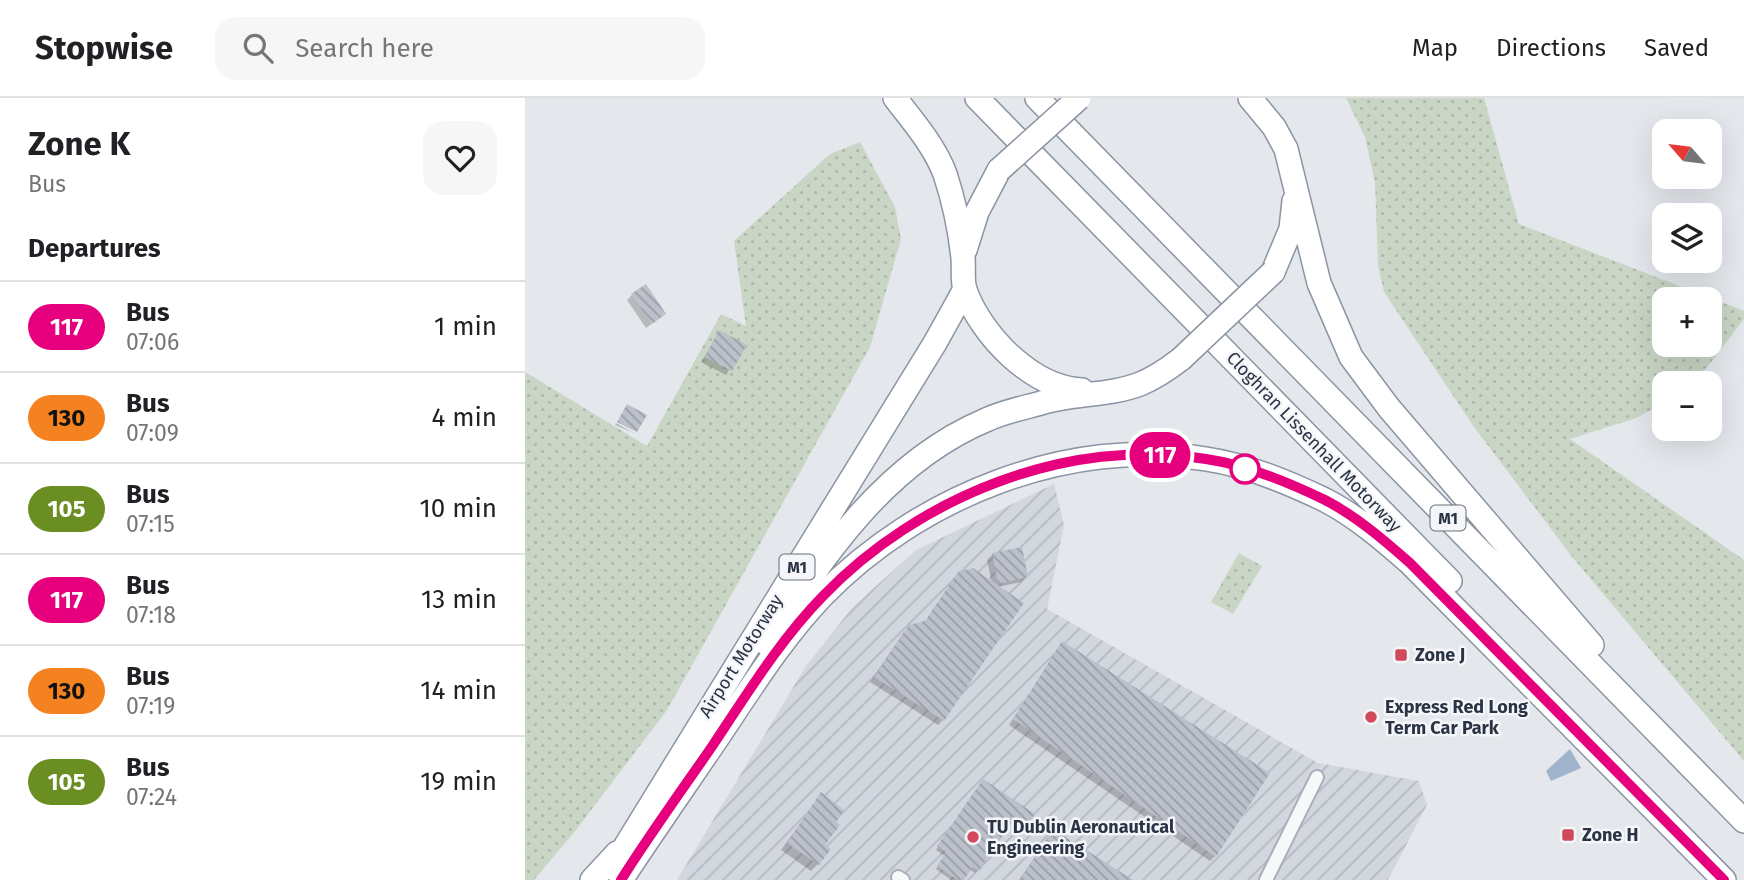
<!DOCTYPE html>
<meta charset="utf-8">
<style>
:root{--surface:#fff;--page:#f6f6f6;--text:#202124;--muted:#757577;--line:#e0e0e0}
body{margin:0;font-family:"Fira Sans",sans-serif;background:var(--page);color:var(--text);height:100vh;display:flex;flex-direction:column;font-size:26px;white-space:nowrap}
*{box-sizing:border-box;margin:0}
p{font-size:23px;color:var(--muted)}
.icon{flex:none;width:38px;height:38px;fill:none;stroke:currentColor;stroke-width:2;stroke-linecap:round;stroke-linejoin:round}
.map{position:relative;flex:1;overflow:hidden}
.sheet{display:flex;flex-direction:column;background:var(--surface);width:525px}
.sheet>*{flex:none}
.badge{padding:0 14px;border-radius:23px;font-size:24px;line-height:46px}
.needle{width:46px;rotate:298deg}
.buttons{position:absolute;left:1127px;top:21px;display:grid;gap:14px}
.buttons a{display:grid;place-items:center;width:70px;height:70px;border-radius:14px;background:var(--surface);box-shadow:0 7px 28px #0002;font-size:35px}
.map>.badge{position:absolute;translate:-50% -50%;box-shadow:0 0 0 4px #fff}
h2{padding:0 28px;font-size:26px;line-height:63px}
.round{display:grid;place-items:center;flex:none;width:74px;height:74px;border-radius:21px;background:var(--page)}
.head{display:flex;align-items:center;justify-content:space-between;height:119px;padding:0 28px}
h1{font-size:33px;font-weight:700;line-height:52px}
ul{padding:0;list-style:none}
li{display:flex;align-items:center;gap:21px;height:91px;padding:0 28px;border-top:2px solid var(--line)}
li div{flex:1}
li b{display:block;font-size:26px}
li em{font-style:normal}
li .badge{min-width:77px;font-weight:700;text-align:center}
header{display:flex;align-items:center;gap:42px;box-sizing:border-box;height:98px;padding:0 35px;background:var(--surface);border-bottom:2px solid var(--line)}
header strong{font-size:33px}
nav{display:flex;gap:38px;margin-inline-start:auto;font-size:24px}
.search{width:490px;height:63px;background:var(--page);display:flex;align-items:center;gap:18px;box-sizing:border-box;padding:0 24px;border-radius:21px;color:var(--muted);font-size:26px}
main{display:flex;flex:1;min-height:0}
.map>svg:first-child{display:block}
.industrial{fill:url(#industrial-furrows)}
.grass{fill:url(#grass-dots);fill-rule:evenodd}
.water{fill:#9fb4cc}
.shadow{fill:#0003}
.building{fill:url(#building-back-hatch)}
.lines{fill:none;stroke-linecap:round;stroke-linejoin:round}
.street-casing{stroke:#a9aeb7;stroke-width:16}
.highway-casing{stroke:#8b94a3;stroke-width:26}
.street{stroke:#f7f8fa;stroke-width:12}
.highway{stroke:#fff;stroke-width:23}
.highway-bridge-casing{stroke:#8b94a3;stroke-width:26;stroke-linecap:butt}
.highway-bridge{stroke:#fff;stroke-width:23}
.line-casing{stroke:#fff;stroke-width:16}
.line{stroke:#e6007e;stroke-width:10}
.stop-dot{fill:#fff;stroke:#e6007e;stroke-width:3.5}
.poi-dot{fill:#d1495b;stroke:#f4f6f9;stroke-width:2.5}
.labels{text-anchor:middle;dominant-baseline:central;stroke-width:5;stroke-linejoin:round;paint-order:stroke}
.shield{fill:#f4f6f9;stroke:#676e7b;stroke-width:2}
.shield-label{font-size:16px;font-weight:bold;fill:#2b3445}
.street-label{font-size:18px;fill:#2b3445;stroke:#f4f6f9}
.poi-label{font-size:18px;font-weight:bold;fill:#2b3445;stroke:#f4f6f9;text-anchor:start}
</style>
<header>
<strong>Stopwise</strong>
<div class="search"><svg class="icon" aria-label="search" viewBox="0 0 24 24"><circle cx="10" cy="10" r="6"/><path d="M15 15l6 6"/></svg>Search here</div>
<nav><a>Map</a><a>Directions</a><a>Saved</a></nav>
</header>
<main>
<section class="sheet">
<div class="head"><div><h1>Zone K</h1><p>Bus</p></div><a class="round"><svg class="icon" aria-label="heart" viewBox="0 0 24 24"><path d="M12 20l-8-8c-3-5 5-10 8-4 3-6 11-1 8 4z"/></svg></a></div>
<h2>Departures</h2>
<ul>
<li><span class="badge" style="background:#e6007e;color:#fff">117</span><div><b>Bus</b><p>07:06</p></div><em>1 min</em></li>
<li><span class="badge" style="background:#f58220;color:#111">130</span><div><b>Bus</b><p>07:09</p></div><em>4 min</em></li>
<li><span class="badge" style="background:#6b8e23;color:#fff">105</span><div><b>Bus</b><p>07:15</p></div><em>10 min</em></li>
<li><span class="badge" style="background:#e6007e;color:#fff">117</span><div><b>Bus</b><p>07:18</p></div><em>13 min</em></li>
<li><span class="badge" style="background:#f58220;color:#111">130</span><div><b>Bus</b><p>07:19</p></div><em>14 min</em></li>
<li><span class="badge" style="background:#6b8e23;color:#fff">105</span><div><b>Bus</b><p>07:24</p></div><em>19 min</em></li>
</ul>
</section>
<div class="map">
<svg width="1219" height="782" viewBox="0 0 1219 782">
<defs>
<pattern id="industrial-furrows" width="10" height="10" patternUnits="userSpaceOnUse" patternTransform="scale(1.75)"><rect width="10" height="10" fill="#d2d6de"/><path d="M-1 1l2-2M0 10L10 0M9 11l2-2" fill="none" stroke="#b4b8c0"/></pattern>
<pattern id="grass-dots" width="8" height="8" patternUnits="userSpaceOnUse" patternTransform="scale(1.75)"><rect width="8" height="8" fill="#c9d6c5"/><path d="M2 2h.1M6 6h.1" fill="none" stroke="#adb8ab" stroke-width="1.8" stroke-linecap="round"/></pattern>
<pattern id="building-back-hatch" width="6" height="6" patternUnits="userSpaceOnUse" patternTransform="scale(1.75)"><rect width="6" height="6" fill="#bbc0ca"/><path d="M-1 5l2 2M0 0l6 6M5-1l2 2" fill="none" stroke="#989da6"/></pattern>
</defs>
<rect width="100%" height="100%" fill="#e4e7ec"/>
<path class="industrial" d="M529 386 539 427 522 511 793 665 894 683 902 707 863 782H152L281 568 328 509 391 452Z"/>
<path class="grass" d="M821 0H959L994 126 1219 213V221L1183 268 1165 285H1139V305L1111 320 1045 341 1219 462V663L1048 460 949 329 859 194 853 167 850 84 840 39ZM1185 201V247H1139V201Z
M335 44 370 109 376 141 345 249 142 612 51 732 9 782H0V274L122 348 196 216 221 228 209 143 305 56Z
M714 455 737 468 708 516 686 504Z"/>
<path class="water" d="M1045 651 1056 670 1026 683 1021 673Z"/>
<path class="shadow" d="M107 197 133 221 121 230 102 202Z
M195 234 219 247 201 277 176 264Z
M91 325 109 335 90 327Z
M467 457 501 479 496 484 472 489 418 622 413 627 345 584 379 534 467 486 462 462Z
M537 546 690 758 685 763 484 627Z
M455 686 507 716 496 731 485 724 450 775 444 771 437 782H426L411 771 420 758 411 752Z
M296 697 298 747 293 766 286 773 256 752Z
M528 733 605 782H494Z"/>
<path class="building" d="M121 186 141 216 127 226 106 196Z
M194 232 222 247 207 273 180 259Z
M102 306 122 317 112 334 92 324Z
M497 449 503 479 473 486 467 455Z
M448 470 499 505 419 623 349 579 384 527 400 523 433 474Z
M537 543 745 675 691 759 488 621Z
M458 681 510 716 501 729 489 721 454 773 448 769 439 782H433L412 768 421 754 412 748Z
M296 694 319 712 311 724 315 727 300 747 306 751 294 767 262 745Z
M528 731 608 782H495Z"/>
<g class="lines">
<g class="street-casing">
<path id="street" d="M373 779 378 782
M741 782 792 679"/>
</g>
<g class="highway-casing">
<path id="highway" d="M370 0C388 23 410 49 420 76 429 103 435 132 438 160 439 170 437 183 440 192 456 237 507 290 557 292
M452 0 925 483
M512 0 1219 723
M725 0 749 29 761 51 794 185 826 259 864 310 1067 547
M440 152 452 114 474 72
M748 174 766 131 769 103
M242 546C297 458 361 364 461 322 478 314 498 310 516 305 548 295 584 298 615 286 630 280 643 271 656 261
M87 770 410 245 440 191
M67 782 92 755
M96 782C127 735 159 689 191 642 224 593 256 541 297 498 393 399 543 338 681 361 722 367 763 384 800 402 831 418 859 442 885 465L1199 782"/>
</g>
<use href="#street" class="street"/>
<use href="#highway" class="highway"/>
<g class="highway-bridge-casing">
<path id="highway-bridge" d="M474 72 554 0
M656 261 748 174"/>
</g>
<use href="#highway-bridge" class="highway-bridge"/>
</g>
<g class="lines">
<g class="line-casing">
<path id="line" d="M96 782C125 736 157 692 188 647 222 596 255 542 298 498 393 399 543 338 681 361 722 367 763 384 800 402 831 418 859 442 885 465L1199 782"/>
</g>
<use href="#line" class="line"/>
</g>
<circle class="stop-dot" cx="720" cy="371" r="14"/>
<g class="poi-dot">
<rect x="869" y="550" width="14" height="14" rx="3.5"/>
<circle cx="846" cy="619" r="7"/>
<rect x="1036" y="730" width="14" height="14" rx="3.5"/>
<circle cx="448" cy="739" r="7"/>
</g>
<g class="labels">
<g class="shield">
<rect x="905.5" y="407.5" width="35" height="25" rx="5"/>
<rect x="254.5" y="456.5" width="35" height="25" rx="5"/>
</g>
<g class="shield-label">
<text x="923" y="420">M1</text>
<text x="272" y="469">M1</text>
</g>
<g class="street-label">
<text transform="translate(789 344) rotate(46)">Cloghran Lissenhall Motorway</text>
<text transform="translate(216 558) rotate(-58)">Airport Motorway</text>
</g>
<g class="poi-label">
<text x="890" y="557">Zone J</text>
<text x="860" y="609">Express Red Long<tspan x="860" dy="21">Term Car Park</tspan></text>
<text x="462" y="729">TU Dublin Aeronautical<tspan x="462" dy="21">Engineering</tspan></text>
<text x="1057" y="737">Zone H</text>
</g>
</g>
</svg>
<div class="buttons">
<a><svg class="needle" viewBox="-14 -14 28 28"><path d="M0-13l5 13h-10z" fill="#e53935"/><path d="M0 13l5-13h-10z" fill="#757577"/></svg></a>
<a><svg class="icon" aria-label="layers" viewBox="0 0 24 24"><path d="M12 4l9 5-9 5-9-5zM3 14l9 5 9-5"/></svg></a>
<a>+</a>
<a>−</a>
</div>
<b class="badge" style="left:635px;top:357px;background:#e6007e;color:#fff">117</b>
</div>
</main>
